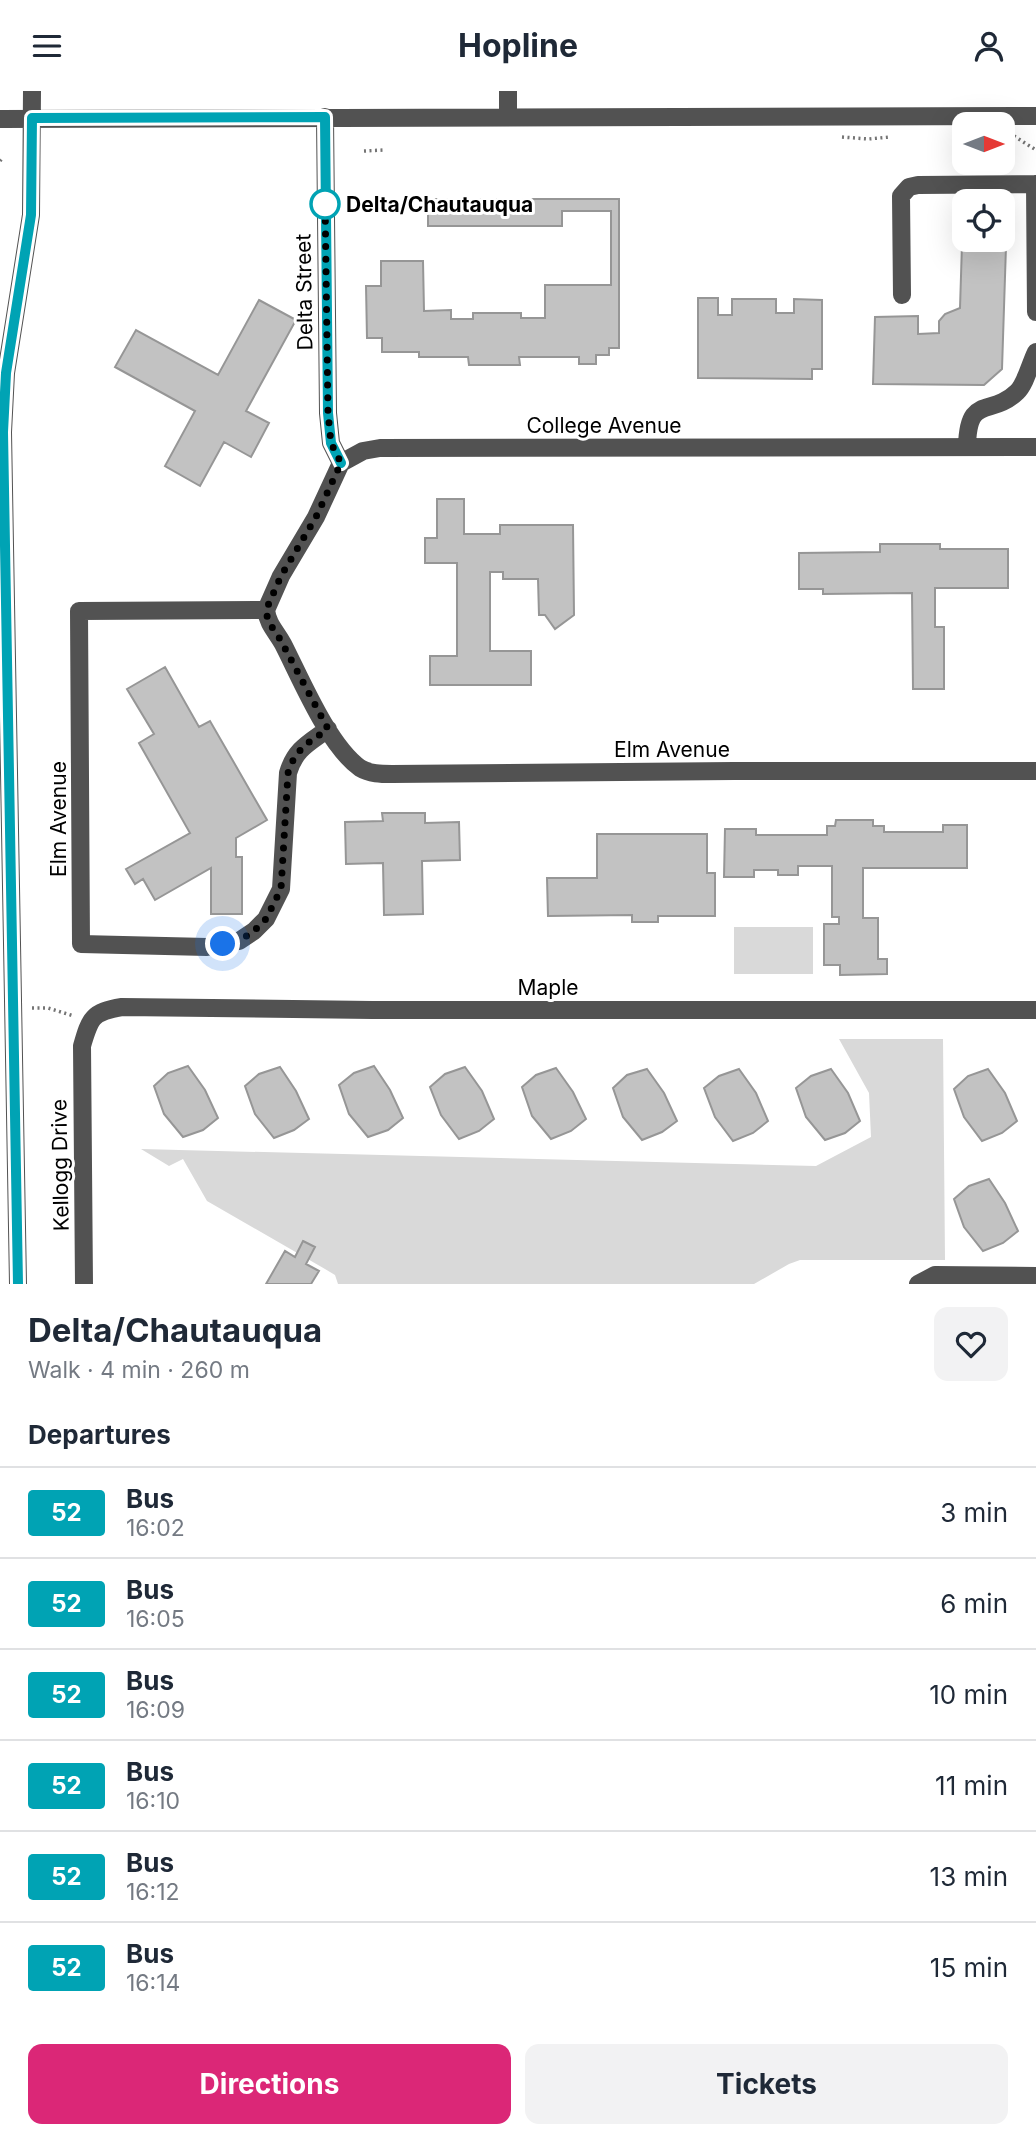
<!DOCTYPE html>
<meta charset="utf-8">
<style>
:root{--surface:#fff;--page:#f2f2f3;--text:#1f2937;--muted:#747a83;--line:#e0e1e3;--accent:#db2777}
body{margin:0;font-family:Inter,sans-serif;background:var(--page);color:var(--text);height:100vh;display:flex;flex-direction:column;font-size:26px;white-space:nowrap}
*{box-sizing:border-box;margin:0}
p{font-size:23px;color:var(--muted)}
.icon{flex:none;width:38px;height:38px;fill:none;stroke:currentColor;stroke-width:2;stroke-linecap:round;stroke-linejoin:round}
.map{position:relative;height:1193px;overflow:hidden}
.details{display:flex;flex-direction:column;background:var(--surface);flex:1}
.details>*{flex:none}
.badge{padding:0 14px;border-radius:5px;font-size:24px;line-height:46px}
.needle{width:46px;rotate:90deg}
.fabs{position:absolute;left:952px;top:21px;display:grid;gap:14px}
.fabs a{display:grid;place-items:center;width:63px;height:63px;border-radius:14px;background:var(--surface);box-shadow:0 7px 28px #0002;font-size:35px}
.you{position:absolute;width:35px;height:35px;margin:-18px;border:5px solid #fff;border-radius:50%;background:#1a73e8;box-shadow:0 0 0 10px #1a73e833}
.map>.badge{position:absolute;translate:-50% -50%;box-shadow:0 0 0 4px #fff}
h2{padding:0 28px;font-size:26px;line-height:63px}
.round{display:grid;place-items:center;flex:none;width:74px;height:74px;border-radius:14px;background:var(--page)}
.headline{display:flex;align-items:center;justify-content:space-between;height:119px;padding:0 28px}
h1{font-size:33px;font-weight:700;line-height:52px}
.primary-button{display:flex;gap:14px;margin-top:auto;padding:14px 28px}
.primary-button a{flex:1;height:80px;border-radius:14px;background:var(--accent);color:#fff;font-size:28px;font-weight:700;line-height:80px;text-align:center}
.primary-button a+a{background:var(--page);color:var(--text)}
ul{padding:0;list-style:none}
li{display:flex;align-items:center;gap:21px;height:91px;padding:0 28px;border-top:2px solid var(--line)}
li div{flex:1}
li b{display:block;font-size:26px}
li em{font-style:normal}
li .badge{min-width:77px;font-weight:700;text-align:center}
header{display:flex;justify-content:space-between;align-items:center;height:91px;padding:0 28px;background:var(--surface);font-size:32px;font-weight:700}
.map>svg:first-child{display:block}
.green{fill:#d9d9d9}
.building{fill:#c2c2c2;stroke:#969696;stroke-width:2}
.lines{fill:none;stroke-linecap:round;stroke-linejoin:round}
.path{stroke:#747474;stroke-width:3.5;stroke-dasharray:2 3.5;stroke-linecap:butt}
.minor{stroke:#525252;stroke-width:18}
.line-casing{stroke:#fff;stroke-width:16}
.line{stroke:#00a3b4;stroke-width:10}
.walk{stroke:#000;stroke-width:7;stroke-dasharray:0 12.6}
.stop-dot{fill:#fff;stroke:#00a3b4;stroke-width:3.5}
.labels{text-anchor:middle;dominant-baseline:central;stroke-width:6;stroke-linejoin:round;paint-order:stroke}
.stop-label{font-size:21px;font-weight:bold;fill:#000;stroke:#fff;text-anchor:start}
.street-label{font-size:21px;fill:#000;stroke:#fff}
</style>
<header><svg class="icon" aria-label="menu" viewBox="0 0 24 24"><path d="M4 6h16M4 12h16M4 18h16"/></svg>Hopline<svg class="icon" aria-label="person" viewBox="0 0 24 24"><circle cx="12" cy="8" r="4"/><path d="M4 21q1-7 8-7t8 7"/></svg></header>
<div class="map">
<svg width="1036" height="1193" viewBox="0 0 1036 1193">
<rect width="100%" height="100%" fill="#fff"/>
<path class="green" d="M734 836H813V883H734Z
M839 948H943L945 1169H800L789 1173 754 1193H338L335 1184 325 1178 207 1110 183 1068 169 1075 141 1058 816 1075 871 1046 869 1002Z"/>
<path class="building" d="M428 108H619V257H609V264H596V273H579V266H519L520 274H469L468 266H419V261H382V247H367L366 195H381V170H423L424 220 451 219V228H473V222H521V227H545V194H611V120H562V135H428Z
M962 153 1006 155 1002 278 984 294 873 293 875 226 918 225V243L939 242V230L945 223 960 217Z
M698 207H718V224H732V208H776V222H794V208L822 209V278H812V288L698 287Z
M259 209 296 229 246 320 269 332 251 366 224 351 200 395 165 375 195 320 115 276 136 239 218 284Z
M437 408H464V443H500V434H573L574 524 555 538 545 524H539L538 488H503V481H490V560H531V594H430V565H457V472H425V447H437Z
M880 453H940V458H1008V497H935V536H944V598H913L912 502 823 503V498H799V462L880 461Z
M165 576 199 636 210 630 267 729 236 747V766H242V823H211V777L155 809 143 788 135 793 126 778 190 742 139 652 154 643 127 598Z
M382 722H425V732L459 731 460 769 422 770 423 823 384 824 383 772 346 773 345 731 383 730Z
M836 729H873V735H884V741H943V734H967V777H863V827H878V868H887V883L840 884V874H824V833H839V826H832V775H798V784H778V779H754V786H724L725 738H756V744H827V735H835Z
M597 743H707V782H715V825H658V831H632V824L548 825 547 787H597Z
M188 975 205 999 218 1027 203 1039 183 1046 164 1023 154 995 168 982Z
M374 975 390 999 403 1027 388 1039 368 1046 349 1023 339 994 354 982Z
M280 976 296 1000 309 1028 294 1039 274 1047 255 1023 245 995 259 983Z
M465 976 482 1000 494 1028 479 1040 459 1048 441 1024 430 996 445 983Z
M556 977 573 1001 586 1028 571 1040 551 1048 532 1025 522 996 536 984Z
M647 978 664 1002 677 1030 662 1041 642 1049 623 1026 613 997 627 984Z
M739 978 756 1002 768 1030 753 1042 733 1050 715 1026 704 997 719 985Z
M831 978 848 1002 860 1030 845 1042 825 1049 806 1026 796 997 811 985Z
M988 978 1005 1002 1017 1030 1002 1042 982 1050 964 1026 954 998 968 985Z
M989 1088 1005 1112 1018 1140 1003 1152 983 1160 964 1136 954 1108 969 1095Z
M303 1150 315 1156 306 1173 319 1180 311 1193H266L285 1160 295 1166Z"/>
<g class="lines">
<path class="path" d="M1014 45 1036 59
M842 46 868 48 890 46
M364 60 384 59
M0 70 3 66
M32 917H48L74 925"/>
<path class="minor" d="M508 0V25
M325 26 328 322 331 352 341 372
M0 28 1036 25
M1035 93 1036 221
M902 204 901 105 909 96 918 94 1036 93
M967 356C968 302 990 327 1017 301 1026 292 1030 273 1036 261
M266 519 281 485 316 426 341 372 363 360 380 357 1036 356
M328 638C309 652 295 658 288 682L281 798 266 828 254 840 239 850 207 856 81 853 79 520 266 519C268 534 276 540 283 553 301 588 328 654 360 677 370 683 381 683 392 683L734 680H1036
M18 1193 3 341 6 282 31 124 32 0
M84 1193 82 955C90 927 92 921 122 916L372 919H1036
M918 1193 935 1184 1036 1185"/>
</g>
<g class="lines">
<g class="line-casing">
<path id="line" d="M18 1193 3 341 6 282 31 124 32 27 325 26 328 322 331 352 341 372"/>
</g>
<use href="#line" class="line"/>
<path class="walk" d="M223 853 239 850 254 840 266 828 281 798 288 682C295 658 308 652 328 638L280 548 268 530 266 519 281 485 316 426 341 372 331 352 328 322 325 106V113"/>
</g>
<circle class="stop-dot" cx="325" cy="113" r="14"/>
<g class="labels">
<g class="stop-label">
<text x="346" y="113">Delta/Chautauqua</text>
</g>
<g class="street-label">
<text transform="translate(304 201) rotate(-91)">Delta Street</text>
<text x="604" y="334">College Avenue</text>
<text x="672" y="658">Elm Avenue</text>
<text transform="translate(58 728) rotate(-90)">Elm Avenue</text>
<text x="548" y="896">Maple</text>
<text transform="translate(60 1074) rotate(-91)">Kellogg Drive</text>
</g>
</g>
</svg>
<div class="fabs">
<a><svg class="needle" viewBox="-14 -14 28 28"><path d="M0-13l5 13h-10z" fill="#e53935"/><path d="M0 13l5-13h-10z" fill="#747a83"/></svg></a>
<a><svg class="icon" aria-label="locate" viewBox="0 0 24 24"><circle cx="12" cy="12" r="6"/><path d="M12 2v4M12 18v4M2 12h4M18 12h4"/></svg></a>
</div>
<div class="you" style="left:223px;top:853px"></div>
</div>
<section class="details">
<div class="headline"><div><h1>Delta/Chautauqua</h1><p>Walk · 4 min · 260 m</p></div><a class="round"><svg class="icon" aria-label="heart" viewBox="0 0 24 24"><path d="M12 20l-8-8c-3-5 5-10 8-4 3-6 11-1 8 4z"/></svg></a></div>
<h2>Departures</h2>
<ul>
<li><span class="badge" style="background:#00a3b4;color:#fff">52</span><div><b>Bus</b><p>16:02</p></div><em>3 min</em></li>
<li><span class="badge" style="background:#00a3b4;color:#fff">52</span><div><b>Bus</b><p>16:05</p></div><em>6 min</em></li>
<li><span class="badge" style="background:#00a3b4;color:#fff">52</span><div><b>Bus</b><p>16:09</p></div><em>10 min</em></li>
<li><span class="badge" style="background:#00a3b4;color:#fff">52</span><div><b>Bus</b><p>16:10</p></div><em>11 min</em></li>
<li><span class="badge" style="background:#00a3b4;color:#fff">52</span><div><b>Bus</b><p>16:12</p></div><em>13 min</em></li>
<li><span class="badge" style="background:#00a3b4;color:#fff">52</span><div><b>Bus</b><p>16:14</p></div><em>15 min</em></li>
</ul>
<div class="primary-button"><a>Directions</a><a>Tickets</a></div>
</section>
